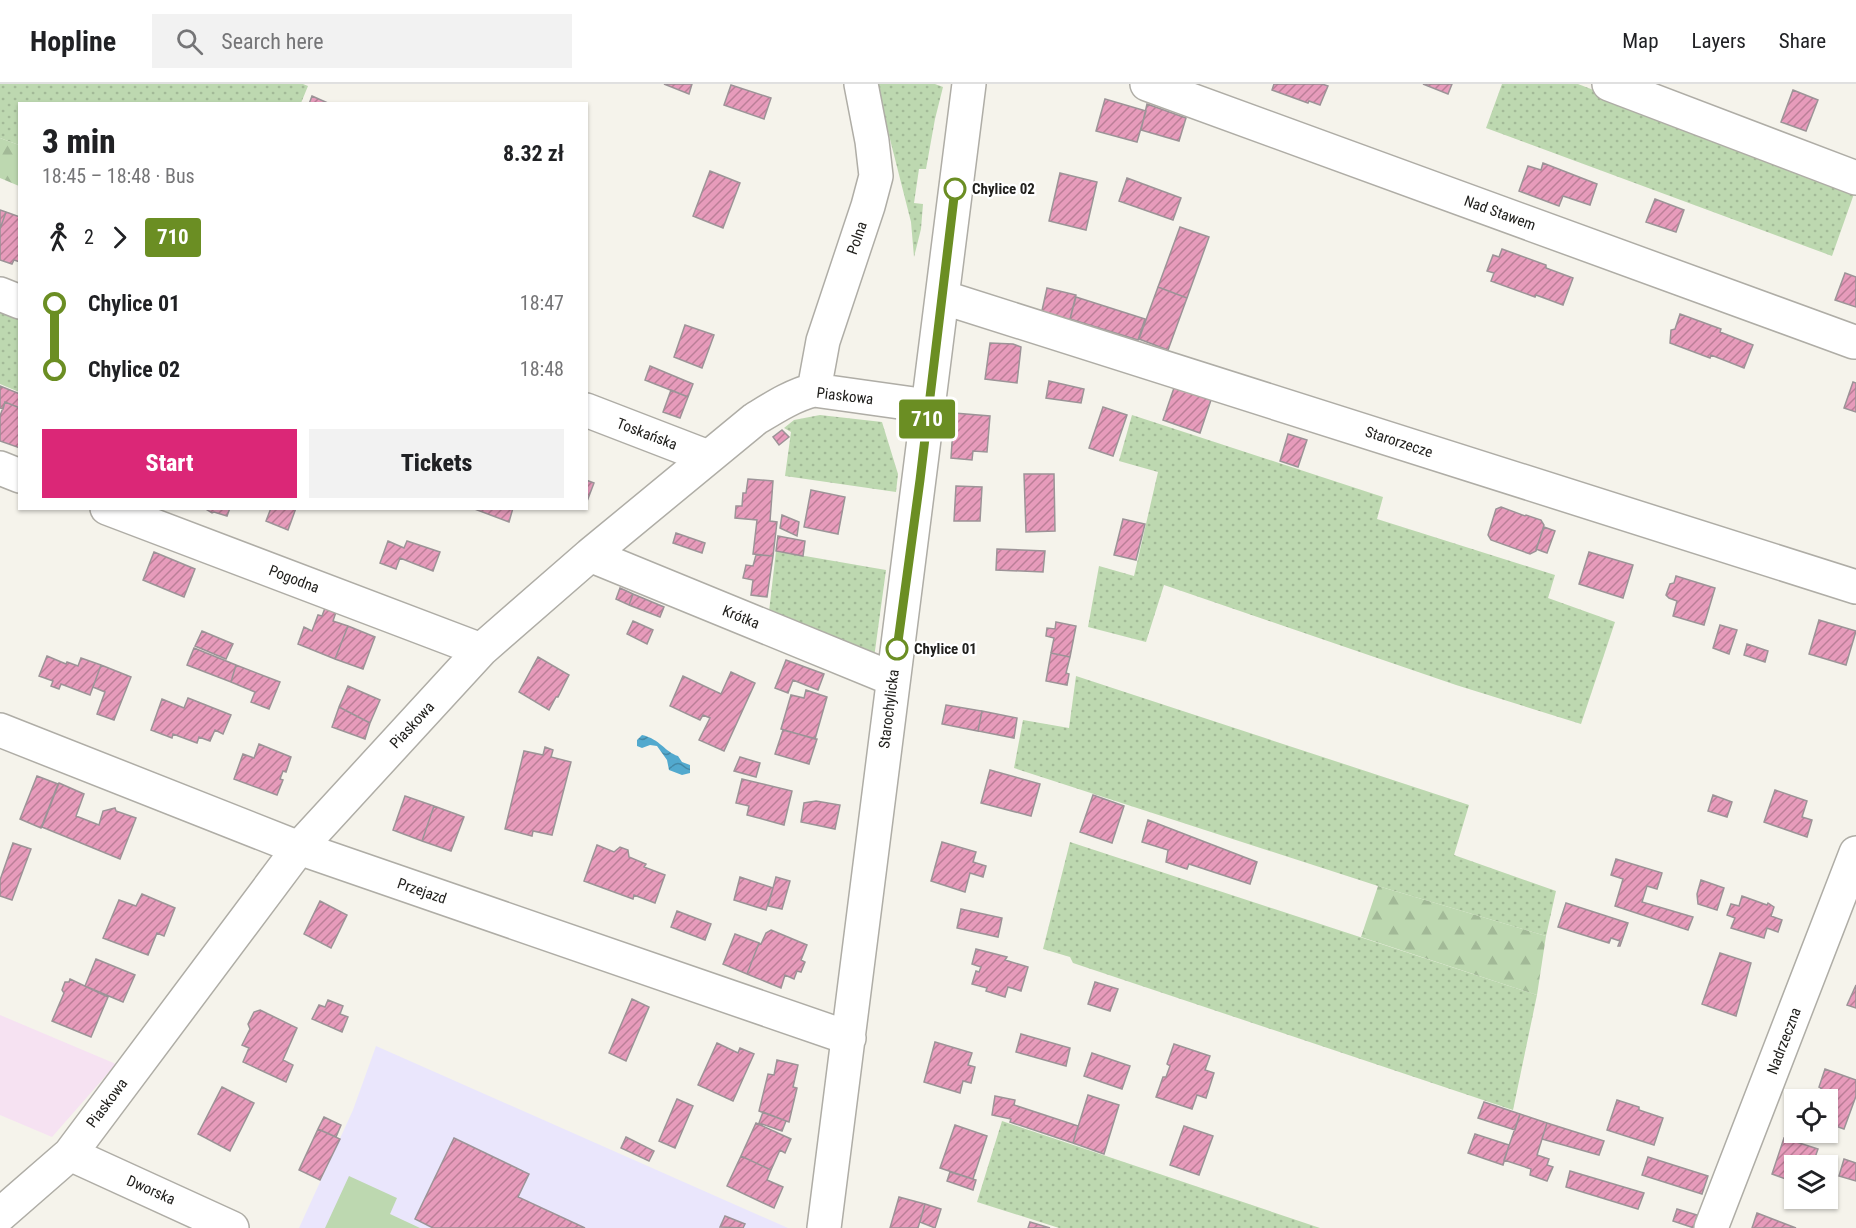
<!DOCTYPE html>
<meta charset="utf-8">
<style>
:root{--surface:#fff;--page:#f2f2f2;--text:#202124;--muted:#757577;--line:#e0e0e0;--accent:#db2777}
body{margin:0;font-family:"Roboto Condensed",sans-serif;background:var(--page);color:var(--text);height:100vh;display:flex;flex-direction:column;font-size:22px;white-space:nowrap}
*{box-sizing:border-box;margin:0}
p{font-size:20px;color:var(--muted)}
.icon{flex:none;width:33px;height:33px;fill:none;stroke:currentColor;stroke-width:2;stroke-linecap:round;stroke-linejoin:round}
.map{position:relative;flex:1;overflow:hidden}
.side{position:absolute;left:18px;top:18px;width:570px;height:408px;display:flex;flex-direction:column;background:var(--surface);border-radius:0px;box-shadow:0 2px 4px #0004}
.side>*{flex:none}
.badge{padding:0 12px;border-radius:4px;font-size:21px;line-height:39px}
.fabs{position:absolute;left:1784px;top:1005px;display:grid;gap:12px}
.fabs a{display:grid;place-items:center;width:54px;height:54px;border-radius:0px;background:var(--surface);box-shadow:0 2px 4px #0004;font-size:30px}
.map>.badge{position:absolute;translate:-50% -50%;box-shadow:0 0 0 3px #fff}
.legs{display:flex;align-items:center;gap:9px;height:66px;padding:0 24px;font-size:20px}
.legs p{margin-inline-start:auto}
.head{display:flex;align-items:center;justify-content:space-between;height:102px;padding:0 24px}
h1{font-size:33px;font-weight:800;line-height:45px}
.cta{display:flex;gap:12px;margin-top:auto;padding:12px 24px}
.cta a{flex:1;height:69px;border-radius:0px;background:var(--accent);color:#fff;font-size:24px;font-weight:800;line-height:69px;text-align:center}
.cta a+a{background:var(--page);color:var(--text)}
ul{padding:0 24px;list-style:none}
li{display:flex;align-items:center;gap:21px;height:66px;font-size:22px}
li i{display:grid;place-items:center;width:9px;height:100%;margin:0 8px;background:currentColor}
li i::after{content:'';width:15px;height:15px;margin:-8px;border:4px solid;border-radius:50%;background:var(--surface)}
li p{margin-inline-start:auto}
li:first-child i{background:linear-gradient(#0000 50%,currentColor 0)}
li:last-child i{background:linear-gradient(currentColor 50%,#0000 0)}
header{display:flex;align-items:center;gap:36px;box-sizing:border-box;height:84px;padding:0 30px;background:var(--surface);border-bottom:2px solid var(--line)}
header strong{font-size:28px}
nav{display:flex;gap:33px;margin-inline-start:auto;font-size:21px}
.search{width:420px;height:54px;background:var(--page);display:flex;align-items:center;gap:15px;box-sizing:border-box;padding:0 21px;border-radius:0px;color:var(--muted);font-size:22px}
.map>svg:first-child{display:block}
.commercial{fill:#f6e2f2}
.education{fill:#eae6fc}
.grass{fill:url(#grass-dots)}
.forest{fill:url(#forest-firs)}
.pitch{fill:#bdd8b0}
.water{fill:url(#water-waves)}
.building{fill:url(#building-hatch);stroke:#9c9397;stroke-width:1.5}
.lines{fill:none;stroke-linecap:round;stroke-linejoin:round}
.minor-casing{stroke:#afada6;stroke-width:36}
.minor{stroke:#fff;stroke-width:33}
.line-1-casing{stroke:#fff;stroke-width:14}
.line-1{stroke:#6b8e23;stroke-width:9}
.stop-1-dot{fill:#fff;stroke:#6b8e23;stroke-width:3}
.labels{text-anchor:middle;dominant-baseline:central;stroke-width:4.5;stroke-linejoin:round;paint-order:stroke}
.stop-label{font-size:15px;font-weight:bold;fill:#21201d;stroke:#fff;text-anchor:start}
.street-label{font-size:15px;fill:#21201d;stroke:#fff}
</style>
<header>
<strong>Hopline</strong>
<div class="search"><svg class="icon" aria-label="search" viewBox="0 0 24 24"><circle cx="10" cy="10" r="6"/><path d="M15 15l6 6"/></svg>Search here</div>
<nav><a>Map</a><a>Layers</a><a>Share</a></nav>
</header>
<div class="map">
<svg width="1856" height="1144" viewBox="0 0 1856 1144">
<defs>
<pattern id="grass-dots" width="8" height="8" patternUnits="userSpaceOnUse" patternTransform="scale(1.5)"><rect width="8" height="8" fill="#bdd8b0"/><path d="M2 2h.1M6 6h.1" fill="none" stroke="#a2b997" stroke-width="1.8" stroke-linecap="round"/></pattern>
<pattern id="forest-firs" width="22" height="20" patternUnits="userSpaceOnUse" patternTransform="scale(1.5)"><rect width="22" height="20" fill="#bdd8b0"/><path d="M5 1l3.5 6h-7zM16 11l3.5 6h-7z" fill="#a2b997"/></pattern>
<pattern id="water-waves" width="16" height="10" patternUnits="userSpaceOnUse" patternTransform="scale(1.5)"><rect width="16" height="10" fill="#52a9ce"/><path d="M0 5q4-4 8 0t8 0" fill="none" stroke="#4489a7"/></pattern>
<pattern id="building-hatch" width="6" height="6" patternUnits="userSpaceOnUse" patternTransform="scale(1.5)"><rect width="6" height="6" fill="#e79bbb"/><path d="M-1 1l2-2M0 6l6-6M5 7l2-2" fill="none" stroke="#bb7e97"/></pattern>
</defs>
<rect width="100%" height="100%" fill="#f5f3eb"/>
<path class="commercial" d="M0 931 116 980 52 1053 0 1031Z"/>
<path class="education" d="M376 962 788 1144H299L353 1026Z"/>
<path class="grass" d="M0 0H303L308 2 301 19 20 20 19 61 0 54Z
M876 0H935L943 3 935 35 926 85H919L914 119 923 120 921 145 914 173 911 138Z
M1502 0H1578L1855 107 1832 172 1486 44Z
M0 224 19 231V308L0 300Z
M820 331 882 338 898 390 896 408 785 392 791 348 784 344 794 336Z
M1132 331 1383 413 1377 435 1555 491 1548 514 1615 538 1581 640 1456 601 1164 501 1146 558 1088 543 1099 482 1134 492 1158 388 1119 377Z
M776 467 886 486 874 574 768 536Z
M1076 592 1469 721 1454 771 1556 807 1546 852 1378 802 1014 684 1023 636 1069 644Z
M1070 758 1537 911 1513 1026 1073 879 1070 873 1043 865Z
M1002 1037 1320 1144H1059L977 1118Z"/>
<path class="forest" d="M0 54 19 61V102L0 94Z
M1378 802 1546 852 1537 911 1361 853Z"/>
<path class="pitch" d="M349 1092 397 1114 390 1130 420 1144H325Z"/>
<path class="water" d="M642 651C660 655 665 668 678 672L682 678 690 681V689L682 691 669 686 667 676 657 662 650 661 642 664 637 662V656Z"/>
<path class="building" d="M664 0H692L689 10Z
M1274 0H1322L1328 2 1320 21 1309 17 1308 19 1272 6Z
M1423 0H1452L1448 10Z
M731 1 771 14 764 35 724 21Z
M1793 6 1818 16 1806 47 1781 38Z
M312 12 330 20H309Z
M1105 15 1146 27 1137 58 1096 47Z
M1147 20 1186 34 1179 57 1141 46Z
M1543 79 1597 100 1590 121 1563 112 1559 122 1519 107 1528 82 1541 86Z
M710 87 740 99 723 144 693 132Z
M1060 89 1097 98 1086 146 1049 137Z
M1127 94 1181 114 1173 136 1119 117Z
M1655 115 1684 126 1676 148 1646 138Z
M0 126 6 128 0 145Z
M6 128 20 133V178L14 176 12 180 0 176V145Z
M1180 143 1209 153 1187 214 1158 203Z
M1502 165 1546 181V184L1573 194 1563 221 1536 211 1535 213 1491 197 1494 189 1487 187 1493 171 1499 173Z
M1845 189 1856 193V223L1835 216Z
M1158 203 1187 214 1168 266 1139 255Z
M1047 204 1076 211 1069 239 1041 231Z
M1076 213 1145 235 1138 256 1070 235Z
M1680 230 1721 245 1720 248 1753 261 1744 284 1711 271 1710 274 1670 259 1671 246 1675 245Z
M685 241 714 251 702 284 674 273Z
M990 259 1013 260 1021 263 1017 299 985 295Z
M650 282 693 300 688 313 645 296Z
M1049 297 1084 305 1081 319 1046 314Z
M1176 298 1213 310 1200 349 1163 336Z
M1853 298 1856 299V328L1844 324Z
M0 302 20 310V324L5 318 3 325 0 324Z
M671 306 688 313 680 334 663 328Z
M5 318 20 324V364L0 357V332Z
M1103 323 1127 331 1113 372 1089 364Z
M954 329 990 332 987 368 973 367 972 376 951 374Z
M782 346 789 353 779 361 773 353Z
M1288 350 1307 356 1298 383 1280 377Z
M1024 390H1054L1055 447 1026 448Z
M748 395 773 397 770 437 777 438 773 472 753 470 757 436 735 434 736 422H742L743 409H746Z
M586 396 594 399 586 420Z
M956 402 982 403 980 437H954Z
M811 406 845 413 838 450 804 443Z
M1501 423 1525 432 1526 431 1541 436 1544 441 1536 467 1530 470 1491 456 1488 451 1496 425Z
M204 424H230L227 432 214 428 212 429Z
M271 424H296L288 446 266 437Z
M472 424H513L509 438Z
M782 431 799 438 797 452 780 444Z
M1123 435 1145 440 1136 476 1114 471Z
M1544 443 1555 447 1547 469 1536 465Z
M676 449 705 459 702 469 673 459Z
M778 452 805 457 803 472 776 467Z
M388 457 404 464 407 457 440 468 433 487 400 474 396 485 380 479Z
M997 465 1045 467 1043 488 996 486Z
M154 468 195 485 184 513 143 496Z
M1589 468 1633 481 1623 514 1579 500Z
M756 471 773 472 767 513 751 511 753 496 743 494 746 481 753 482Z
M1676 492 1715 504 1704 541 1673 532 1677 517 1669 514 1666 511 1670 500 1674 499Z
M620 504 633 510 629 521 616 515Z
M633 510 664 523 660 533 629 521Z
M325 524 336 528 333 537 348 542 335 575 298 560 304 543 312 547 318 531 322 532Z
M1819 536 1856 547 1846 581 1809 570Z
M633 537 653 546 647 560 627 550Z
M1056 538 1076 542 1070 573 1051 569 1054 554 1046 552 1047 544 1055 545Z
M1720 541 1737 546 1729 570 1713 564Z
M348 542 375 553 363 585 335 575Z
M202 547 233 560 226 575 195 562Z
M1747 560 1768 567 1765 578 1744 571Z
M194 564 236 581 231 598 187 581Z
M1051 569 1070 573 1066 589 1069 590 1067 601 1046 597Z
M47 572 66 580 67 578 78 582 81 574 101 581 90 611 61 600 59 605 51 602 53 597 39 592Z
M538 573 569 591 558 613H556L549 626 519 608Z
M786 576 824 590 818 606 793 596 788 609 775 604Z
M101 581 131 593 114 636 97 630 105 608 93 603Z
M236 581 280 598 269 625 251 618 255 608 231 598Z
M731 588 755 599 724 667 699 656 710 634 703 631 700 636 670 622 683 592 721 610Z
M348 602 380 616 370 639 339 623Z
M806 606 827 613 815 655 781 645 791 611 804 614Z
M188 614 231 631 223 650 215 646 210 657 199 653 197 659 173 650 172 654 151 646 162 615 184 624Z
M946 621 982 627 978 647 942 640Z
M339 623 370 639 365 655 332 643Z
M982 627 1017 634 1014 654 978 647Z
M783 646 817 655 809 680 775 670Z
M259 660 291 673 286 688 283 687 280 695 283 696 277 711 234 695 243 670 254 674Z
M545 663 553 666 551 673 571 678 552 751 533 747 532 752 505 745 524 667 543 671Z
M740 673 760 679 756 693 734 687Z
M990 686 1040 700 1031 732 981 719Z
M37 692 58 700 41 744 20 735Z
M742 695 792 707 784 741 747 731 749 722 736 719Z
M59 699 84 710 76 732 99 741 103 727 115 724 116 727 136 734 120 775 42 743Z
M1775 706 1807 717 1802 733 1812 736 1807 753 1764 738Z
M1093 711 1124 722 1112 759 1080 748Z
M1713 711 1732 718 1727 733 1708 727Z
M405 712 434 722 422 757 393 746Z
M816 717 840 721 835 745 801 738 804 719Z
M434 722 464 733 451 767 422 757Z
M1148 736 1257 778 1250 800 1189 780 1187 785 1166 778 1168 766 1142 758Z
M942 758 976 768 973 778 986 782 983 793 970 789 965 808 931 797Z
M13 759 31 765 12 816 0 812V796Z
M597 761 614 768 620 763 628 766 629 773 646 780 644 783 665 791 655 819 634 811 633 815 584 797Z
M1616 775 1662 789 1657 805 1647 802 1642 818 1693 833 1688 846 1615 822 1623 795 1611 791Z
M740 793 773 804 766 826 734 816Z
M776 793 790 797 782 825 768 822Z
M1701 796 1724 804 1717 826 1698 820 1697 810Z
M142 810 175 824 164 852 157 849 148 871 103 854 119 816 136 822Z
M1742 812 1767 821 1768 819 1774 823 1771 832 1782 836 1778 848 1767 844 1764 854 1731 844 1735 834 1727 831 1731 820 1739 822Z
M320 817 347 831 331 864 304 850Z
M1566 819 1628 839 1620 862H1618L1620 857 1611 854 1609 859 1558 843Z
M961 825 1002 834 998 853 957 844Z
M677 827 711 840 705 856 671 843Z
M771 846 807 861 801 876 805 878 801 888 797 887 794 895 785 891 781 904 747 890 759 859 761 860 766 849Z
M735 850 759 859 747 890 723 880Z
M976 865 1007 873 1005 876 1028 883 1021 907 1008 903 1005 913 986 907 987 904 972 900 976 887 979 888 981 883 972 880Z
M1720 869 1751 879 1736 932 1702 920Z
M96 875 135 891 123 918 85 902Z
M70 895 108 913 91 953 52 937 64 909 62 906 65 898H69Z
M1095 898 1118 905 1110 927 1088 920Z
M1856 901V924L1847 921Z
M632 915 649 923 626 977 609 969Z
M328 916 343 922 340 930 348 933 342 948 312 935 319 921 325 923Z
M260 926 297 944 283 976 293 981 286 998 243 978 249 964 242 961 250 945 248 940 254 928Z
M1021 950 1070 964 1066 982 1016 968Z
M935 958 972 969 968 981 975 983 971 999 963 997 960 1009 924 998Z
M717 959 738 969 740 964 754 970 733 1017 698 1001Z
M1174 960 1210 972 1205 986 1214 989 1206 1014 1197 1011 1192 1025 1156 1013 1163 993H1166L1170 982 1167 980Z
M1092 969 1130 982 1122 1005 1084 992Z
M777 976 798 981 793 1003 797 1004 789 1038 759 1027 768 990 774 991Z
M1825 985 1856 996V1012L1844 1045 1827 1039V1016H1818L1821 1004 1819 1003Z
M222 1003 254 1019 230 1067 198 1050Z
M1088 1011 1119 1021 1104 1070 1073 1059Z
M995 1012 1015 1016 1014 1021 1078 1042 1073 1059 1010 1038 1011 1035 992 1031Z
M677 1015 693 1022 675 1064 659 1057Z
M1617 1016 1639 1023V1026L1663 1034 1654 1061 1607 1046Z
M1484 1018 1520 1030 1515 1046 1478 1034Z
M763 1028 786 1037 782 1047 759 1039Z
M1520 1030 1547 1039 1537 1071 1549 1075 1547 1081 1553 1083 1547 1097 1530 1091 1531 1085 1504 1076Z
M324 1033 341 1041 336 1053 318 1045Z
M756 1039 791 1055 785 1069 780 1066 771 1086 741 1072Z
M1547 1039 1604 1057 1599 1071 1542 1055Z
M955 1041 987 1052 973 1095 940 1084Z
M1184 1042 1213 1052 1199 1091 1170 1081Z
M318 1045 340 1055 320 1096 299 1086Z
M1475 1050 1509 1061 1503 1081 1468 1069Z
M626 1053 654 1067 649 1077 621 1064Z
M454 1054 529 1090 518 1113 585 1144H433L415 1135Z
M1784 1054 1818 1065 1812 1082H1794V1098L1772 1090Z
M741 1072 771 1086 767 1096 783 1103 774 1124 727 1102Z
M1648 1073 1708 1092 1702 1110 1642 1091Z
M1844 1075 1856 1079V1097L1839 1092Z
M1570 1087 1644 1109 1638 1125 1566 1103Z
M950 1088 976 1096 973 1106 947 1097Z
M899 1113 925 1120 918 1144H890Z
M925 1120 941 1125 935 1144 920 1138Z
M1677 1125 1697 1131 1694 1144 1673 1137Z
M1757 1129 1796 1144H1752Z
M725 1132 745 1140 743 1144 720 1143Z
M1030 1138 1050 1144H1028Z"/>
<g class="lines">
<g class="minor-casing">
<path id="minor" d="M1147 0 1854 258
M1609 0 1856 94
M0 210 20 218
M942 213 1856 503
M814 306 823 257 868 122 876 92 872 57 861 0
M586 326 708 373
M0 384 20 392
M107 424 481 566
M590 471 893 595
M0 646 299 764 849 954
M70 1070 232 1144
M0 1131 70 1070 299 764 481 566 590 471 755 335C773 324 793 311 814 306L928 322
M824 1144 969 0
M1711 1144 1856 769"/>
</g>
<use href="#minor" class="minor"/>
</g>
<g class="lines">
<g class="line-1-casing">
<path id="line-1" d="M897 565 920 396 955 105"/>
</g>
<use href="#line-1" class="line-1"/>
</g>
<g class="stop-1-dot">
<circle cx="955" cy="105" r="10"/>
<circle cx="897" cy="565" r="10"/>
</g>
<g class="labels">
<g class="stop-label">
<text x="972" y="105">Chylice 02</text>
<text x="914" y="565">Chylice 01</text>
</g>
<g class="street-label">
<text transform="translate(1500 129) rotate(20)">Nad Stawem</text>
<text transform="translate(857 154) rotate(-71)">Polna</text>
<text transform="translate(845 312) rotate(7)">Piaskowa</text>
<text transform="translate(647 350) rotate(21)">Toskańska</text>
<text transform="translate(1399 358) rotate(18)">Starorzecze</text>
<text transform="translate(294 495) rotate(21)">Pogodna</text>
<text transform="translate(741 533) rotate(22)">Krótka</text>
<text transform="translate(889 625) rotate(-83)">Starochylicka</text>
<text transform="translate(412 641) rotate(-47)">Piaskowa</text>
<text transform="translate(422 807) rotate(19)">Przejazd</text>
<text transform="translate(1784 957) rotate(-69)">Nadrzeczna</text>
<text transform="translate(107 1019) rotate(-53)">Piaskowa</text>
<text transform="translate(151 1106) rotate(24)">Dworska</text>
</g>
</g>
</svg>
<div class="fabs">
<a><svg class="icon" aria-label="locate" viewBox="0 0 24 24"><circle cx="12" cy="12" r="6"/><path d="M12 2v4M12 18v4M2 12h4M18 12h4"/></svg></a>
<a><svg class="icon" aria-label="layers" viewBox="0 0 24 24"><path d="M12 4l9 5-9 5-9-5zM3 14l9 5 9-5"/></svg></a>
</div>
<b class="badge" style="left:927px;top:335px;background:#6b8e23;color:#fff">710</b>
<section class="side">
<div class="head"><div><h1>3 min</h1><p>18:45 – 18:48 · Bus</p></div><b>8.32 zł</b></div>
<div class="legs"><svg class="icon" aria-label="walk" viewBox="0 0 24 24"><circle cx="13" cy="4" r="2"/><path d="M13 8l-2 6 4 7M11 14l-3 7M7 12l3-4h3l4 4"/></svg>2<svg class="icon" aria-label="forward" viewBox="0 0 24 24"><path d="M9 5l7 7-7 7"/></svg><b class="badge" style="background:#6b8e23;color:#fff">710</b></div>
<ul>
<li><i style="color:#6b8e23"></i><b>Chylice 01</b><p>18:47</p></li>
<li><i style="color:#6b8e23"></i><b>Chylice 02</b><p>18:48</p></li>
</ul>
<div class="cta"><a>Start</a><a>Tickets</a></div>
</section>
</div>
